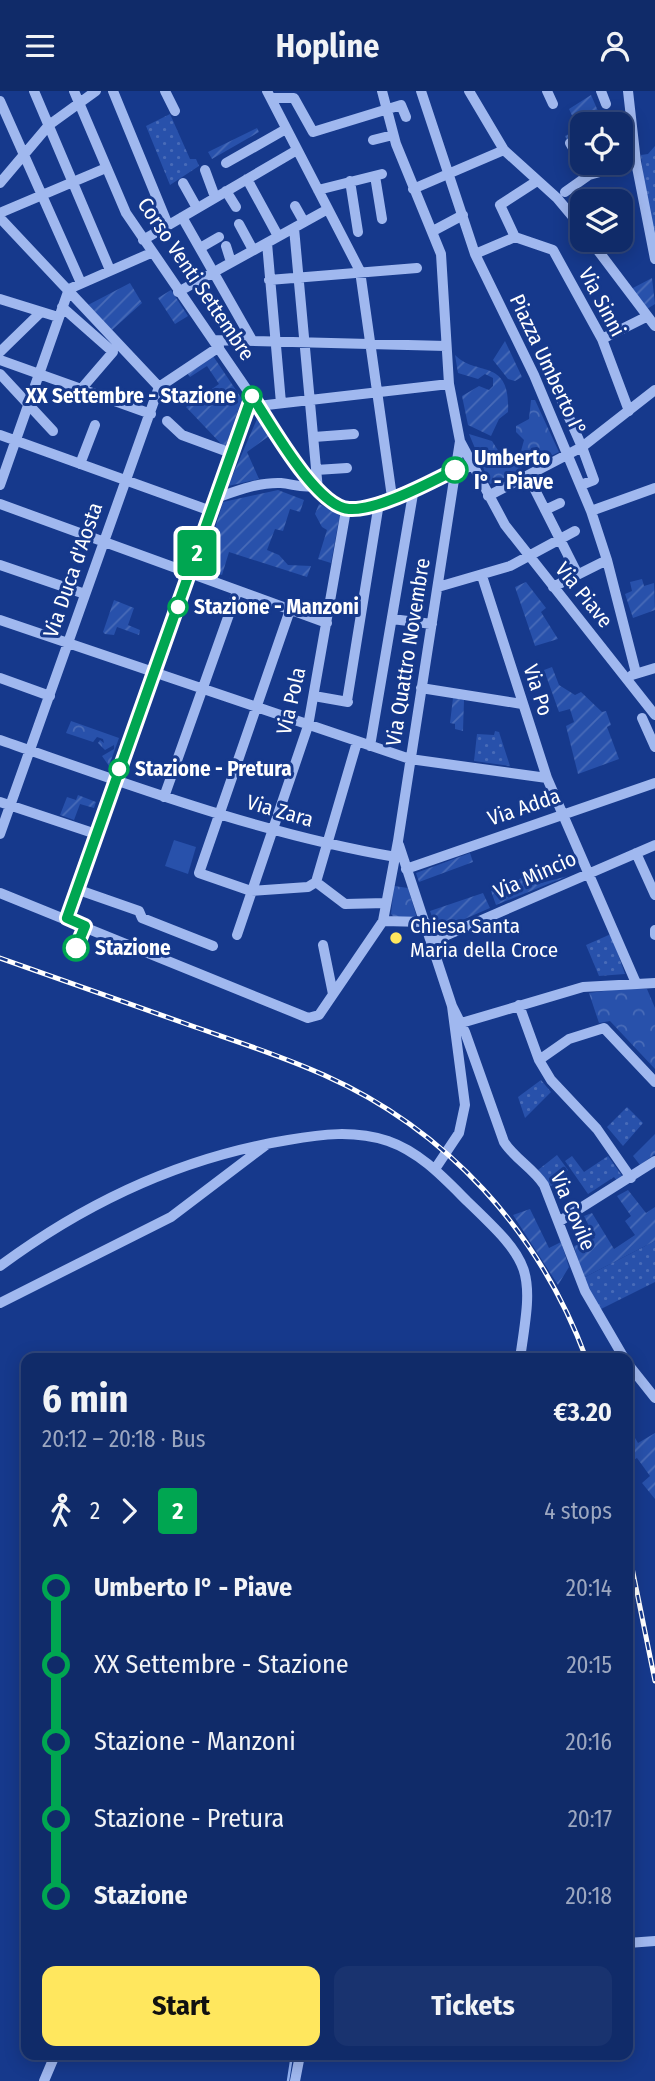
<!DOCTYPE html>
<meta charset="utf-8">
<style>
:root{--surface:#102b69;--page:#19336f;--text:#f1f3f6;--muted:#9ca7c0;--line:#30477d;--accent:#ffe75e}
body{margin:0;font-family:"Fira Sans Condensed",sans-serif;background:var(--page);color:var(--text);height:100vh;display:flex;flex-direction:column;font-size:26px;white-space:nowrap}
*{box-sizing:border-box;margin:0}
p{font-size:23px;color:var(--muted)}
.icon{flex:none;width:38px;height:38px;fill:none;stroke:currentColor;stroke-width:2;stroke-linecap:round;stroke-linejoin:round}
.map{position:relative;flex:1;overflow:hidden}
.drawer{position:absolute;left:21px;top:1262px;width:612px;height:707px;display:flex;flex-direction:column;background:var(--surface);border-radius:14px;box-shadow:0 4px 18px #0003,0 0 0 2px var(--line)}
.drawer>*{flex:none}
.badge{padding:0 14px;border-radius:5px;font-size:24px;line-height:46px}
.tools{position:absolute;left:570px;top:21px;display:grid;gap:14px}
.tools a{display:grid;place-items:center;width:63px;height:63px;border-radius:14px;background:var(--surface);box-shadow:0 4px 18px #0003,0 0 0 2px var(--line);font-size:35px}
.map>.badge{position:absolute;translate:-50% -50%;box-shadow:0 0 0 4px #fff}
.legs{display:flex;align-items:center;gap:10px;height:77px;padding:0 21px;font-size:23px}
.legs p{margin-inline-start:auto}
.headline{display:flex;align-items:center;justify-content:space-between;height:119px;padding:0 21px}
h1{font-size:38px;font-weight:700;line-height:52px}
.primary-button{display:flex;gap:14px;margin-top:auto;padding:14px 21px}
.primary-button a{flex:1;height:80px;border-radius:14px;background:var(--accent);color:#111;font-size:28px;font-weight:700;line-height:80px;text-align:center}
.primary-button a+a{background:var(--page);color:var(--text)}
ul{padding:0 21px;list-style:none}
li{display:flex;align-items:center;gap:24px;height:77px;font-size:26px}
li i{display:grid;place-items:center;width:10px;height:100%;margin:0 9px;background:currentColor}
li i::after{content:'';width:18px;height:18px;margin:-9px;border:5px solid;border-radius:50%;background:var(--surface)}
li p{margin-inline-start:auto}
li:first-child i{background:linear-gradient(#0000 50%,currentColor 0)}
li:last-child i{background:linear-gradient(currentColor 50%,#0000 0)}
header{display:flex;justify-content:space-between;align-items:center;height:91px;padding:0 21px;background:var(--surface);font-size:32px;font-weight:700}
.map>svg:first-child{display:block}
.grass{fill:url(#grass-dots)}
.park{fill:url(#park-crowns)}
.garden{fill:url(#garden-furrows)}
.pitch{fill:#2851ab}
.lines{fill:none;stroke-linecap:round;stroke-linejoin:round}
.stream{stroke:#92b1f2;stroke-width:2.5}
.minor{stroke:#a0b8ef;stroke-width:10}
.rail-casing{stroke:#fff;stroke-width:5}
.rail{stroke:#16398c;stroke-width:2.5;stroke-dasharray:8;stroke-linecap:butt}
.line-1-casing{stroke:#fff;stroke-width:16}
.line-1{stroke:#00a651;stroke-width:10}
.stop-1-dot{fill:#fff;stroke:#00a651;stroke-width:3.5}
.poi-dot{fill:#ffe75e;stroke:#16398c;stroke-width:2.5}
.labels{text-anchor:middle;dominant-baseline:central;stroke-width:6;stroke-linejoin:round;paint-order:stroke}
.street-label{font-size:21px;fill:#fff;stroke:#16398c}
.stop-label{font-size:21px;font-weight:bold;fill:#fff;stroke:#16398c;text-anchor:start}
.poi-label{font-size:21px;fill:#fff;stroke:#16398c;text-anchor:start}
</style>
<header><svg class="icon" aria-label="menu" viewBox="0 0 24 24"><path d="M4 6h16M4 12h16M4 18h16"/></svg>Hopline<svg class="icon" aria-label="person" viewBox="0 0 24 24"><circle cx="12" cy="8" r="4"/><path d="M4 21q1-7 8-7t8 7"/></svg></header>
<div class="map">
<svg width="655" height="1990" viewBox="0 0 655 1990">
<defs>
<pattern id="grass-dots" width="8" height="8" patternUnits="userSpaceOnUse" patternTransform="scale(1.75)"><rect width="8" height="8" fill="#2851ab"/><path d="M2 2h.1M6 6h.1" fill="none" stroke="#486bb8" stroke-width="1.8" stroke-linecap="round"/></pattern>
<pattern id="park-crowns" width="20" height="18" patternUnits="userSpaceOnUse" patternTransform="scale(1.75)"><rect width="20" height="18" fill="#2851ab"/><path d="M2 6a3 3 0 1 1 6 0M12 15a3 3 0 1 1 6 0" fill="none" stroke="#486bb8"/></pattern>
<pattern id="garden-furrows" width="10" height="10" patternUnits="userSpaceOnUse" patternTransform="scale(1.75)"><rect width="10" height="10" fill="#2851ab"/><path d="M-1 1l2-2M0 10L10 0M9 11l2-2" fill="none" stroke="#486bb8"/></pattern>
</defs>
<rect width="100%" height="100%" fill="#16398c"/>
<path class="grass" d="M170 23 190 68H196L199 75 170 94 146 35Z
M655 55V144L645 106 641 64 648 63Z
M495 640 499 641 510 675 474 670 477 643 494 644Z
M611 843 625 883 599 885 586 854Z
M541 989 551 1001 525 1027 518 1006Z
M627 1016 643 1032 623 1055 607 1036Z
M557 1064 568 1079 562 1084 563 1087 551 1095 538 1079Z
M572 1065 584 1081 608 1065 623 1086 617 1090 614 1086 588 1103 565 1070Z
M655 1150V1191L599 1219 583 1187Z"/>
<path class="park" d="M531 309H535L559 361 528 376 521 360 524 349 516 341V335L529 328Z
M469 343 492 350 501 364 517 368 522 379 490 393Z
M71 630 119 647 109 675 102 665 114 658V654L105 659 98 652 100 649 104 652 103 648 97 646 93 651 66 642Z
M394 795 408 797 417 827 394 826 391 823Z
M619 898H647L655 917V978L610 930 599 932 589 902Z
M655 1043V1063L640 1074 633 1065Z"/>
<path class="garden" d="M591 4 598 20 595 22 600 33H583L582 60 575 47 568 51 565 45 573 41 570 34 575 31 569 18Z
M257 37 259 41 212 68 208 61Z
M652 187 655 213 647 218 631 198Z
M130 192 142 212 112 239 88 214Z
M171 199 188 225 175 233 158 207Z
M505 250 522 286 515 290 508 288 493 269Z
M455 264C476 286 511 266 508 321L499 328 491 345 468 334 462 305 479 295 489 299 493 295V287L485 283 478 288 458 282Z
M213 265 242 308 225 357 186 316 219 293 207 275 190 286 187 282Z
M257 328 269 345 247 361 259 388 228 395Z
M278 399 304 409 300 421 290 418 283 440 275 438 267 459 279 464 288 474 311 475 307 486 229 461 222 484 203 477 223 411Z
M319 413 340 423 331 472 318 468 327 439 322 436 315 423Z
M642 488 644 495 654 492 655 519 633 527 625 503 632 500 630 491Z
M526 491 546 517 541 521 558 548 535 555 515 496Z
M114 509 134 517 128 534 140 539 139 544 117 536 114 544 105 543 103 541Z
M552 576 559 594 575 604 581 601 602 621 606 620 611 634 607 636 619 668 578 683 566 635 574 631 570 618 559 621 544 579Z
M453 607 464 609 463 640 455 638V633L450 632Z
M78 704 96 711 94 717 80 713 74 729 60 724 67 706 76 709Z
M470 762 473 771 419 791 416 782Z
M536 781 541 792 568 785 496 814 491 800Z
M483 802 490 817 437 840 430 820Z
M628 1099 646 1122 655 1116V1150L583 1187 574 1155 595 1147 584 1125 592 1122 614 1158 635 1144 625 1130 631 1125 617 1105Z
M530 1118 549 1157 561 1151 569 1176 558 1194 513 1124Z
M628 1335 638 1352 655 1342V1408L642 1392 650 1385 637 1367 628 1372Z"/>
<path class="pitch" d="M174 749 196 756 188 783 165 775Z"/>
<g class="lines">
<path class="stream" d="M288 1990 292 1964"/>
<path class="minor" d="M34 0 110 179
M74 0 126 122 313 395C328 411 340 419 362 417L471 375
M113 0 168 134
M165 0 175 20
M267 0 360 180 392 406
M382 0 396 53 441 163 449 293 460 350 505 434 655 624
M421 0 475 163 534 284 591 420 607 469 636 582
M469 0 504 59 557 107 583 138
M547 0 553 13
M601 0 606 13
M628 0 636 71 655 168
M271 7H294L313 41 401 14 406 26
M0 10 81 192
M373 49 393 44
M570 52 589 84
M226 72 286 38
M205 79 215 106
M375 85 382 128
M247 88 278 145
M350 90 358 141
M0 92 49 34 96 0
M183 92 197 117
M413 98 504 59
M318 99 382 83
M226 100 236 116
M565 101 589 84 636 71
M295 115 304 131
M0 122 106 77
M182 126 252 249
M0 127 159 296
M239 133 253 159
M294 137 318 399
M433 140 463 124
M515 146 500 114 537 90
M143 149 297 59
M590 149 655 235
M267 152 281 312
M226 155 231 171
M200 157 219 146
M475 163 515 146 553 159 602 248 629 320
M269 189 417 177
M178 201 328 118
M0 208 58 226
M62 216 113 261 82 297
M602 248 646 226
M213 249 446 255
M0 261 41 221
M0 269 151 323
M0 283 53 340
M258 315 449 293
M167 330 182 344 231 362
M0 344 211 420
M314 346 354 343
M80 373 95 334
M316 379 347 377
M528 385 577 482
M0 394 69 198 151 162
M581 394 594 389 582 356 655 299
M488 405 582 356 548 279
M216 407C236 400 259 391 281 392 293 393 301 397 313 395
M0 413 327 532
M545 419 560 412
M591 420 655 397
M0 474 85 503
M482 485 547 687 636 892
M438 496 510 475 575 440
M553 496 607 469
M290 519 199 782 251 800 308 796 316 791 345 813 386 812
M392 528 432 533
M0 529 410 668 547 687
M632 584 655 577
M0 587 50 605
M421 597 522 613
M314 605 348 611
M347 610 379 412
M642 627 655 656
M0 649C130 694 260 743 396 766
M370 655 414 397
M164 706 237 501
M0 711 96 743
M0 743 159 296 219 256
M399 754 452 915 465 1014 459 1042 435 1078
M636 762 655 804
M406 778 655 692
M316 791 357 651
M76 798 139 820 142 827 213 855
M0 802 308 927 319 924 383 830 398 750 460 350
M67 827 252 305
M383 830 425 831
M655 839V844
M237 844 308 635 346 419
M431 851 655 754
M323 854 333 903
M519 914 539 969 551 989 597 1038 631 1087
M452 915 465 941 504 1051C515 1068 533 1077 544 1094L585 1200 624 1267
M458 933 583 896 655 892
M539 969 569 948 604 937 655 991
M560 1130 655 1070
M0 1175C85 1112 183 1066 288 1049 322 1043 354 1039 388 1050 420 1061 444 1087 467 1110 533 1173 534 1177 520 1267
M0 1212 171 1126 266 1054
M628 1273 655 1307
M628 1852 655 1850
M44 1990 55 1964
M295 1990 300 1964"/>
<g class="rail-casing">
<path id="rail" d="M0 867C65 890 130 913 195 936 238 951 282 965 324 984 447 1039 539 1140 586 1267
M628 1457 655 1590"/>
</g>
<use href="#rail" class="rail"/>
</g>
<g class="lines">
<g class="line-1-casing">
<path id="line-1" d="M76 857 85 835 67 827 252 305C270 332 316 416 349 418 377 420 429 392 455 379"/>
</g>
<use href="#line-1" class="line-1"/>
</g>
<g class="stop-1-dot">
<circle cx="252" cy="305" r="9"/>
<circle cx="455" cy="379" r="12"/>
<circle cx="178" cy="516" r="9"/>
<circle cx="119" cy="678" r="9"/>
<circle cx="76" cy="857" r="12"/>
</g>
<circle class="poi-dot" cx="396" cy="847" r="7"/>
<g class="labels">
<g class="street-label">
<text transform="translate(196 188) rotate(56)">Corso Venti Settembre</text>
<text transform="translate(602 211) rotate(62)">Via Sinni</text>
<text transform="translate(548 274) rotate(65)">Piazza Umberto I°</text>
<text transform="translate(73 479) rotate(-71)">Via Duca d'Aosta</text>
<text transform="translate(584 504) rotate(51)">Via Piave</text>
<text transform="translate(408 561) rotate(-81)">Via Quattro Novembre</text>
<text transform="translate(538 599) rotate(72)">Via Po</text>
<text transform="translate(291 610) rotate(-77)">Via Pola</text>
<text transform="translate(524 716) rotate(-19)">Via Adda</text>
<text transform="translate(280 720) rotate(16)">Via Zara</text>
<text transform="translate(535 784) rotate(-24)">Via Mincio</text>
<text transform="translate(573 1120) rotate(67)">Via Covile</text>
</g>
<g class="stop-label">
<text x="236" y="305" text-anchor="end">XX Settembre - Stazione</text>
<text x="474" y="367">Umberto<tspan x="474" dy="24">I° - Piave</tspan></text>
<text x="194" y="516">Stazione - Manzoni</text>
<text x="135" y="678">Stazione - Pretura</text>
<text x="95" y="857">Stazione</text>
</g>
<g class="poi-label">
<text x="410" y="835">Chiesa Santa<tspan x="410" dy="24">Maria della Croce</tspan></text>
</g>
</g>
</svg>
<div class="tools">
<a><svg class="icon" aria-label="locate" viewBox="0 0 24 24"><circle cx="12" cy="12" r="6"/><path d="M12 2v4M12 18v4M2 12h4M18 12h4"/></svg></a>
<a><svg class="icon" aria-label="layers" viewBox="0 0 24 24"><path d="M12 4l9 5-9 5-9-5zM3 14l9 5 9-5"/></svg></a>
</div>
<b class="badge" style="left:197px;top:462px;background:#00a651;color:#fff">2</b>
<section class="drawer">
<div class="headline"><div><h1>6 min</h1><p>20:12 – 20:18 · Bus</p></div><b>€3.20</b></div>
<div class="legs"><svg class="icon" aria-label="walk" viewBox="0 0 24 24"><circle cx="13" cy="4" r="2"/><path d="M13 8l-2 6 4 7M11 14l-3 7M7 12l3-4h3l4 4"/></svg>2<svg class="icon" aria-label="forward" viewBox="0 0 24 24"><path d="M9 5l7 7-7 7"/></svg><b class="badge" style="background:#00a651;color:#fff">2</b><p>4 stops</p></div>
<ul>
<li><i style="color:#00a651"></i><b>Umberto I° - Piave</b><p>20:14</p></li>
<li><i style="color:#00a651"></i><span>XX Settembre - Stazione</span><p>20:15</p></li>
<li><i style="color:#00a651"></i><span>Stazione - Manzoni</span><p>20:16</p></li>
<li><i style="color:#00a651"></i><span>Stazione - Pretura</span><p>20:17</p></li>
<li><i style="color:#00a651"></i><b>Stazione</b><p>20:18</p></li>
</ul>
<div class="primary-button"><a>Start</a><a>Tickets</a></div>
</section>
</div>
